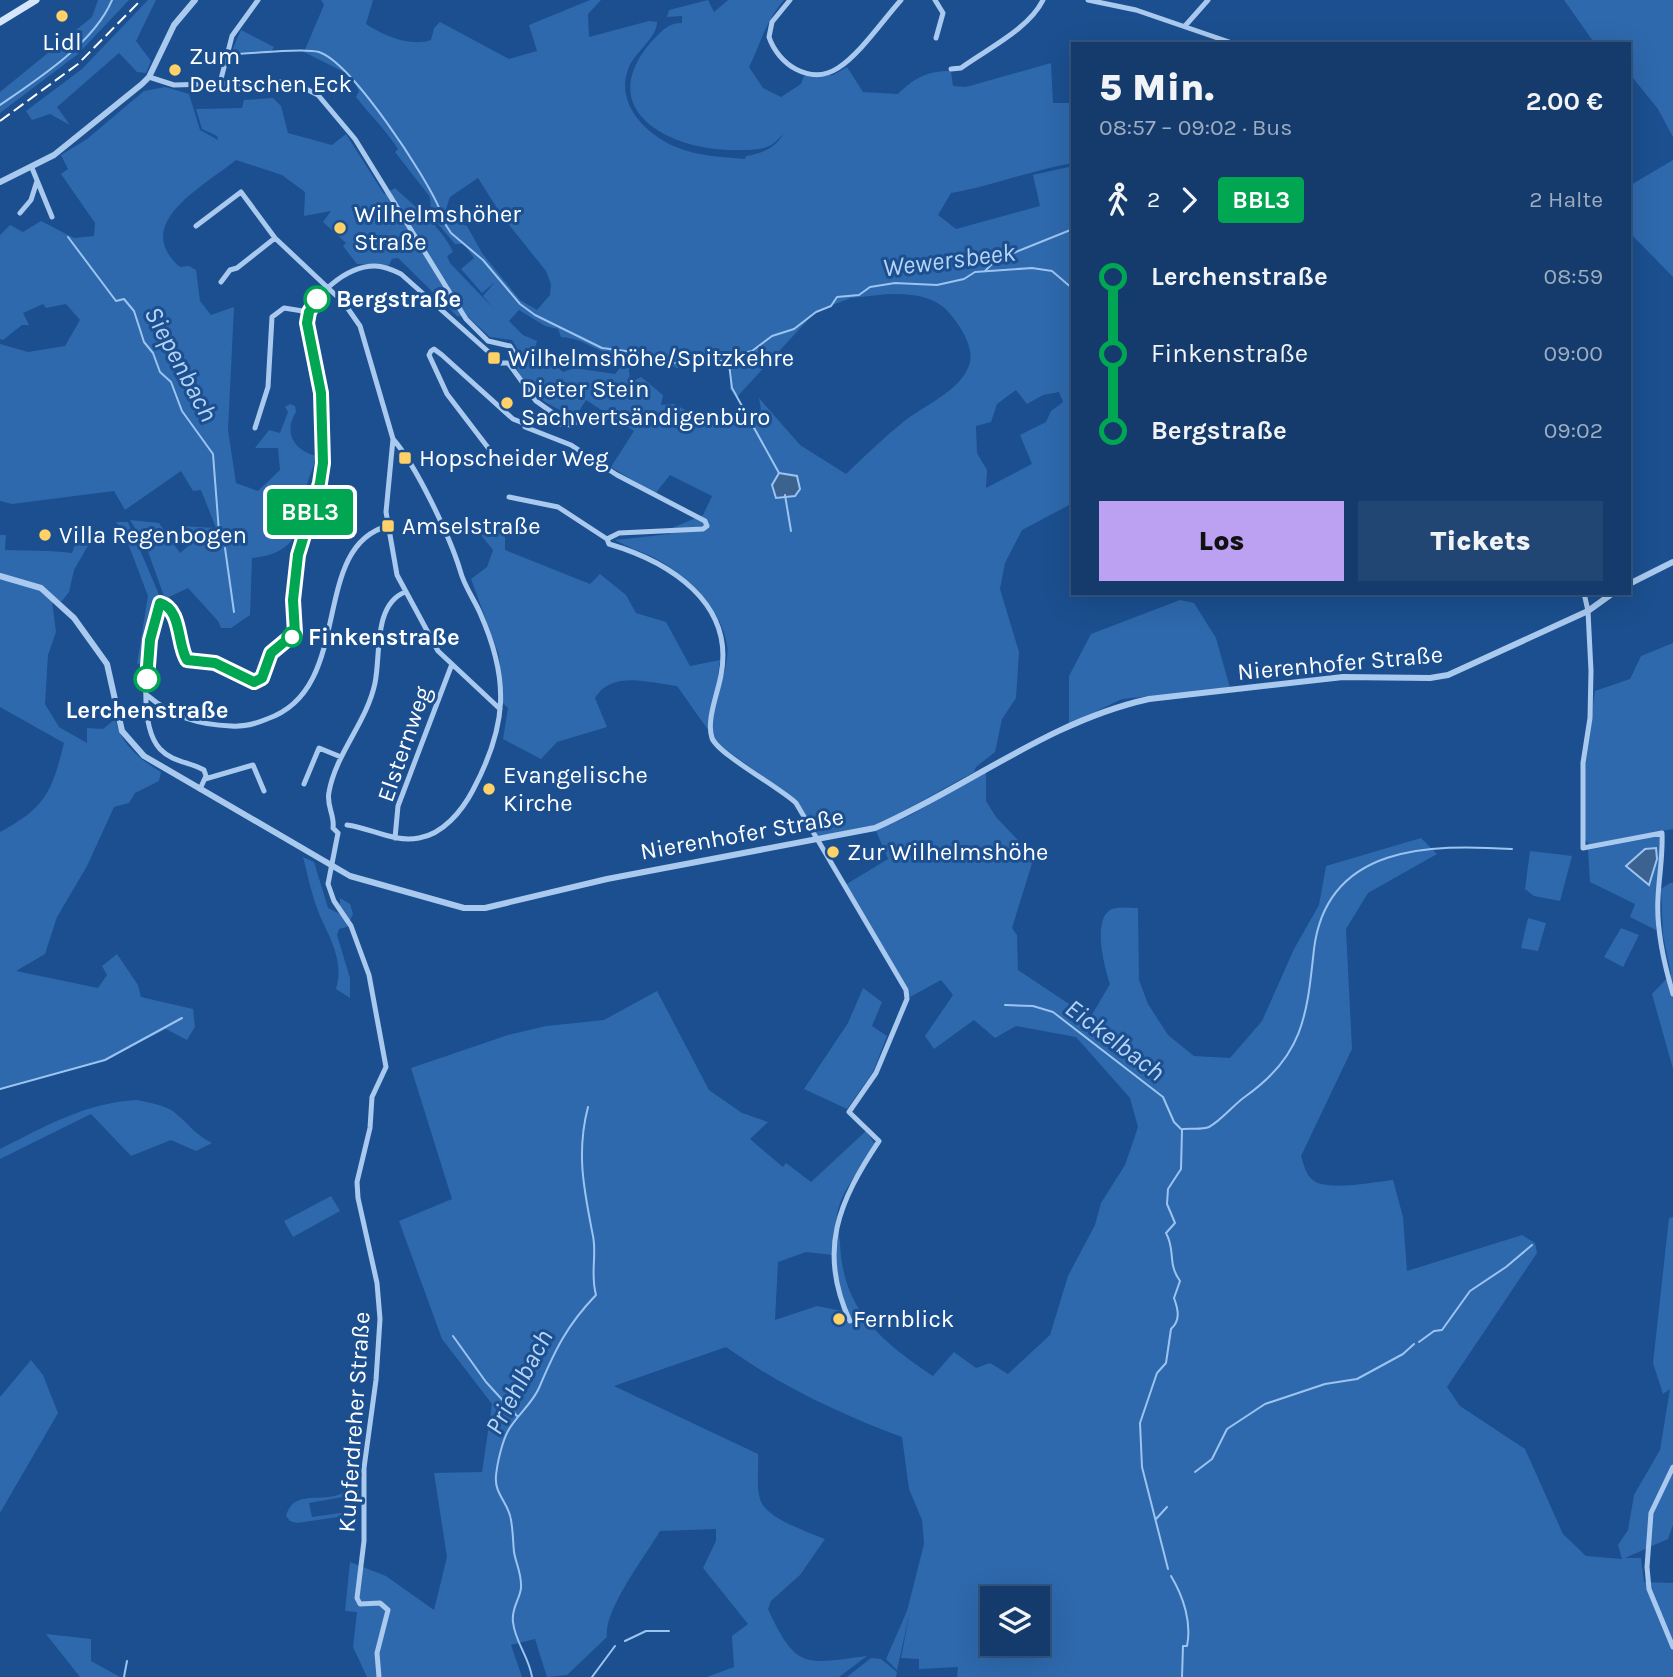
<!DOCTYPE html>
<html lang="de">
<meta charset="utf-8">
<style>
:root{--surface:#143b6b;--page:#214673;--text:#f1f3f6;--muted:#9dadc1;--line:#33557e;--accent:#bca0f2}
body{margin:0;font-family:Karla,sans-serif;background:var(--page);color:var(--text);height:100vh;display:flex;flex-direction:column;font-size:26px;white-space:nowrap}
*{box-sizing:border-box;margin:0}
p{font-size:23px;color:var(--muted)}
.icon{flex:none;width:38px;height:38px;fill:none;stroke:currentColor;stroke-width:2;stroke-linecap:round;stroke-linejoin:round}
.map{position:relative;flex:1;overflow:hidden}
.side{position:absolute;left:1071px;top:42px;width:560px;height:553px;display:flex;flex-direction:column;background:var(--surface);border-radius:0px;box-shadow:0 7px 28px #0002,0 0 0 2px var(--line)}
.side>*{flex:none}
.badge{padding:0 14px;border-radius:5px;font-size:24px;line-height:46px}
.fabs{position:absolute;left:980px;top:1586px;display:grid;gap:14px}
.fabs a{display:grid;place-items:center;width:70px;height:70px;border-radius:0px;background:var(--surface);box-shadow:0 7px 28px #0002,0 0 0 2px var(--line);font-size:35px}
.map>.badge{position:absolute;translate:-50% -50%;box-shadow:0 0 0 4px #fff}
.legs{display:flex;align-items:center;gap:10px;height:77px;padding:0 28px;font-size:23px}
.legs p{margin-inline-start:auto}
.head{display:flex;align-items:center;justify-content:space-between;height:119px;padding:0 28px}
h1{font-size:38px;font-weight:800;line-height:52px}
.action{display:flex;gap:14px;margin-top:auto;padding:14px 28px}
.action a{flex:1;height:80px;border-radius:0px;background:var(--accent);color:#111;font-size:28px;font-weight:800;line-height:80px;text-align:center}
.action a+a{background:var(--page);color:var(--text)}
ul{padding:0 28px;list-style:none}
li{display:flex;align-items:center;gap:24px;height:77px;font-size:26px}
li i{display:grid;place-items:center;width:10px;height:100%;margin:0 9px;background:currentColor}
li i::after{content:'';width:18px;height:18px;margin:-9px;border:5px solid;border-radius:50%;background:var(--surface)}
li p{margin-inline-start:auto}
li:first-child i{background:linear-gradient(#0000 50%,currentColor 0)}
li:last-child i{background:linear-gradient(currentColor 50%,#0000 0)}
.map>svg:first-child{display:block}
.green{fill:#2e69ad;fill-rule:evenodd}
.water{fill:#3c6290;stroke:#9cc4f0;stroke-width:2}
.lines{fill:none;stroke-linecap:round;stroke-linejoin:round}
.stream{stroke:#9cc4f0;stroke-width:2}
.minor{stroke:#a9c9ee;stroke-width:5}
.tertiary{stroke:#a9c9ee;stroke-width:6}
.secondary{stroke:#d6e6fa;stroke-width:7}
.rail{stroke:#fff;stroke-width:2;stroke-dasharray:12 5;stroke-linecap:butt}
.line-1-casing{stroke:#fff;stroke-width:16}
.line-1{stroke:#00a651;stroke-width:10}
.poi-dot{fill:#ffd166;stroke:#1b4f8f;stroke-width:2.5}
.stop-1-dot{fill:#fff;stroke:#00a651;stroke-width:3.5}
.labels{text-anchor:middle;dominant-baseline:central;stroke-width:6;stroke-linejoin:round;paint-order:stroke}
.poi-label{font-size:24px;fill:#fff;stroke:#1b4f8f;text-anchor:start}
.stop-label{font-size:24px;font-weight:bold;fill:#fff;stroke:#1b4f8f;text-anchor:start}
.street-label{font-size:24px;fill:#fff;stroke:#1b4f8f}
.water-label{font-size:26px;font-style:italic;fill:#b5d3f5;stroke:#1b4f8f}
</style>
<div class="map">
<svg width="1673" height="1677" viewBox="0 0 1673 1677">
<rect width="100%" height="100%" fill="#1b4f8f"/>
<path class="green" d="M98 0H129L78 54 0 113V92L92 17Z
M148 0H156L136 41 151 61 146 73 137 72 119 53 57 107 70 125 50 114 32 120 26 111 82 69Z
M321 0H373L366 24C384 36 411 47 431 40L434 28 440 22 509 59 537 51 529 25 590 0H601L588 14 589 37 649 21 657 22C657 38 635 52 629 67 614 102 645 134 676 147 697 156 722 157 745 159L746 156C762 153 775 149 783 134 780 137 776 142 771 145 760 151 746 150 734 150 671 150 592 111 651 42 660 33 668 22 682 23V16L667 17 669 10 708 0 714 12 728 0H784C765 22 762 41 749 67L763 88 781 97 801 84 804 76 833 75 847 67 863 92 898 94C914 78 927 71 951 71L953 86 966 87 1051 63 1053 103H1073V163C1031 170 993 186 951 193L938 215 956 229 1040 206 1033 175 1073 166V503L1022 530 1005 563 1000 589 1019 652 1016 698 1002 719 995 752 976 767 974 772 882 823 847 833 818 835 797 801 718 744 677 686C649 683 612 670 595 698L607 727 557 742 541 759 503 739 508 708 502 702 499 655 471 579 487 567 493 550 481 535 505 530V550L590 584 600 574 626 595 636 613 666 622 690 666 720 660 718 675 723 677C725 667 729 656 727 645 722 610 689 578 660 561 645 552 630 549 615 540L670 534 672 528 703 515 712 496 670 475 655 494 611 467 634 431 586 400 576 416C549 408 507 383 518 350L512 340 490 337 468 317 457 316 398 258 392 259 389 265 357 264 343 246 346 243 323 222 331 211 304 216 305 192 282 175 236 160C204 186 130 224 180 267L189 266 196 270 200 301 211 315 234 307 228 430 236 483 258 491 280 470 278 448H255L269 430 280 433 288 412 285 407 290 404 295 406 296 412C283 432 294 451 317 456L298 509 306 512C296 543 283 555 252 558L250 615 231 628H221L218 621 188 588 165 599 146 546 130 520 159 523 180 553 192 543 181 526 216 528 201 490 193 491 181 471 125 510 114 491 12 504 0 501V344L28 352 65 346 80 320 66 304 46 308 43 304 23 313 29 325H22L3 340 0 339V235L10 225 23 232 41 221 74 238 94 236 95 223 61 174 68 169 61 155 87 139 144 91 165 87 189 94 200 130 218 140 217 136 202 129 196 109 242 108 244 100 273 98 281 106 288 133 332 145 346 134 384 194 395 188C416 208 441 226 453 252L447 256 450 263 493 308 483 296 495 282 482 293 461 269 474 258 464 244H455L432 217 442 216 467 226 482 253 520 300 537 310 550 295 551 284 546 271 502 216 478 178 450 197 445 212 431 211 430 197 395 152 398 149C385 129 370 115 356 97L359 91 350 75 304 52 324 5ZM888 294C918 294 940 296 957 323 966 336 975 353 968 368 958 392 921 407 902 423 882 439 864 457 846 474L800 445 759 398 761 409 752 421 697 416 674 404 661 405 663 395 641 377 630 383 629 368H620L615 374 574 368 563 372 548 359 532 358 537 341 523 335 509 321 519 310 545 326 558 329 561 337C586 338 602 357 627 358V353H642L677 368 711 363 730 367V389L737 397 816 311 851 298ZM1016 390 1027 404 1043 395 1059 392 1063 402 1051 411 1046 422 1020 435 1032 464 986 488 987 470 977 453 976 426 991 422 997 404Z
M1564 0H1673V137L1658 109 1629 73V44H1595Z
M241 30 274 47 271 52 231 53Z
M1673 160V277L1629 232V186Z
M116 522H128L160 597 151 619 144 663 137 664 148 596 124 533Z
M79 534 89 544 74 570 69 592 62 601H52L56 632 48 655 45 704 59 727 87 743V728L103 729 115 719C121 744 139 759 161 772L159 781 135 793 129 803 114 807 87 866 57 917 45 954 16 971 98 988 107 975 102 966 117 954 138 985 141 997 193 1009 195 1027 187 1040 166 1029 105 1060 0 1089V832C45 808 52 792 64 743L0 707V535H6L5 550C29 551 49 550 72 553Z
M1180 600 1194 603 1216 638 1230 688 1122 699 1069 724V676L1091 634Z
M1673 643V829L1590 845 1585 840 1584 771 1595 691 1630 679 1641 656Z
M986 771V801L996 817 1034 857 1012 928 1017 935 1018 970 1090 1018 1110 984C1105 969 1092 922 1110 910 1117 906 1130 908 1138 908L1139 980 1148 1004 1168 1035 1194 1056 1230 1058 1262 1021 1294 949 1319 905 1326 866 1421 838 1437 854 1368 893 1346 929 1352 1049 1301 1156C1304 1165 1306 1176 1314 1181 1329 1191 1375 1182 1393 1180L1403 1217 1407 1271 1522 1235 1535 1243 1537 1253 1447 1387 1460 1406 1525 1449 1563 1534 1586 1556 1622 1559 1618 1545 1628 1530 1634 1495 1660 1450 1670 1389 1663 1394 1653 1363 1669 1218 1673 1217V1525L1668 1539 1625 1558H1641L1644 1582 1673 1583V1677H957L958 1667 919 1669V1659L901 1658 910 1611 897 1670 886 1659 907 1611 924 1544 922 1520 909 1489 902 1437C840 1414 781 1386 726 1347L614 1386 758 1454C759 1467 756 1486 760 1499 765 1518 808 1532 825 1539L800 1575 771 1601 768 1609C796 1670 805 1664 867 1656L839 1677H707L734 1667 732 1636 748 1624 703 1568 716 1541V1529L660 1531C646 1555 603 1611 607 1637L567 1675 547 1677 535 1639 511 1645 522 1677H367L353 1647 357 1612 345 1611 350 1562 386 1576 434 1610 447 1557 434 1473 482 1472 492 1404 442 1339 399 1221 452 1199 411 1068 508 1035 546 1026 604 1020 657 991 709 1090 742 1113 768 1122 750 1139 783 1167 786 1163 811 1182 866 1131 875 1144C864 1168 841 1188 837 1215 836 1223 839 1234 840 1242 842 1310 881 1341 933 1376L954 1352 976 1368 990 1363 1008 1374 1050 1335 1068 1276 1095 1225 1101 1203 1125 1165 1138 1127 1130 1098 1076 1037 1016 1026 995 1038 974 1020 934 1049 925 1036 953 995 941 980 910 997 845 885 888 859 876 831 911 815ZM806 1252 834 1255 833 1274 842 1311 817 1306 775 1320 778 1262ZM992 1598H1038V1643H992Z
M1660 836 1656 930 1630 917 1635 904 1590 882 1588 850Z
M1530 851 1572 856 1560 901 1534 896 1525 889Z
M303 857 314 862 328 908 340 914V898L350 904 353 914 347 927 339 929 337 935 350 978V998L336 989C344 962 331 940 320 916 312 897 308 876 303 857Z
M1670 883H1673V1069L1652 994 1671 974 1663 935 1661 889Z
M1528 918 1546 923 1538 951 1521 948Z
M1621 928 1639 935 1623 967 1604 957Z
M863 988 882 1002 872 1026 887 1036 873 1072 847 1109 804 1089 848 1023Z
M137 1100C149 1103 163 1104 174 1112 188 1123 195 1135 212 1143L196 1151 171 1140 131 1156 91 1114 0 1159V1149C44 1127 87 1102 137 1100Z
M331 1196 340 1211 293 1237 284 1221Z
M31 1360 43 1375 58 1413 0 1513V1397Z
M358 1470 343 1497 309 1503 312 1517 347 1512 344 1501 359 1477 358 1514 297 1523 290 1521 286 1516C293 1490 318 1502 338 1495 348 1492 353 1478 358 1470Z
M46 1634 91 1639V1661L120 1677H80Z
M871 1658 881 1659 897 1672 896 1677H847Z"/>
<path class="water" d="M779 473 797 476 800 489 795 496 776 498 772 485Z
M1656 848 1657 859 1649 885 1626 866 1645 849Z"/>
<g class="lines">
<path class="stream" d="M232 54C251 54 303 47 319 52 352 63 426 176 440 210
M0 105C38 79 94 43 112 0
M440 216 451 233 483 260 520 304 535 315 602 348 634 352 671 363 723 361 733 365 740 354 752 351 772 336 794 329 816 312 831 306 837 297 859 295 870 287 895 283 937 285 964 279 975 272 1032 268 1052 271 1073 289
M68 237 116 301 124 299 134 311 144 342 153 353 160 372 171 382 182 411 213 454 219 532
M985 271 996 260 1073 229
M729 364 732 388 779 473
M785 495 791 531
M225 548 234 612
M1005 1005 1033 1006 1053 1012 1163 1097 1174 1122 1182 1130 1181 1169 1168 1189 1167 1204 1175 1223 1166 1233C1176 1251 1167 1263 1180 1281L1174 1298C1178 1309 1181 1320 1171 1329L1166 1363 1157 1373 1140 1423 1142 1467 1168 1569
M0 1089 105 1060 182 1018
M1183 1129C1191 1128 1202 1130 1209 1127 1222 1120 1233 1105 1246 1096 1304 1055 1307 1014 1314 949 1327 844 1431 844 1512 849
M453 1336 486 1382 518 1417
M1419 1342 1434 1331 1442 1330 1470 1291 1506 1267 1532 1245
M1195 1472 1212 1459 1227 1429 1265 1404 1325 1384 1357 1379 1403 1354 1414 1344
M1156 1519 1167 1507
M1171 1576C1183 1596 1192 1622 1187 1646H1183L1182 1677
M625 1641 646 1631H669
M124 1677 127 1661
M532 1677C529 1657 515 1642 513 1622 511 1608 520 1599 521 1588 522 1574 516 1564 514 1552 513 1542 513 1531 511 1520 509 1503 494 1494 496 1476 497 1464 502 1442 508 1431 516 1416 532 1404 539 1388 555 1350 567 1325 596 1295 590 1273 597 1256 593 1236 584 1190 576 1153 588 1107
M592 1677 615 1646"/>
<path class="minor" d="M790 0 772 22 769 37C778 64 810 86 838 68 860 54 883 20 901 0
M935 0 943 13 936 38
M1088 0 1136 10 1235 44
M1185 26 1208 0
M951 69 961 68C987 49 1029 29 1043 0
M149 77 174 85 282 82 302 87 318 95 355 139 466 319 488 341 510 346 515 354 510 363H501L401 274C393 270 384 266 375 266 346 266 311 296 307 323L321 393 323 463 320 483 298 555 293 600 295 633 271 653 262 678 254 682 215 663 187 660 179 628 164 603 157 606C149 639 135 722 160 749 172 762 190 762 204 770L206 776 200 789
M220 83 232 36 258 0
M32 168 52 217
M20 213 31 200 37 181
M196 226 241 192 275 238 344 303 360 326 393 439 386 512 397 575 438 651 500 709
M221 282 230 270 237 268 275 238
M509 364 536 401 553 413 575 423 572 425 526 421 525 427 571 445 617 475 705 521 707 526 703 529 619 533 607 539 609 544C670 562 735 603 721 675 718 693 706 720 712 738 718 754 779 787 796 803L906 990 907 999 876 1073 849 1112 879 1141C839 1201 817 1251 850 1321
M255 428 268 387 272 317 284 308 309 312
M499 462 447 394 429 355 431 351 434 349 442 355 513 419 523 423
M509 497 558 507 607 539
M1584 593 1588 611 1591 671 1590 718 1583 763V848L1662 833C1663 856 1659 876 1658 898 1656 931 1664 964 1673 994
M148 696C173 717 199 725 231 726 245 727 255 724 267 719 356 689 308 547 388 526
M205 779 253 765 264 791
M304 784 319 748 341 757
M347 825C371 828 394 843 419 838 443 834 462 811 473 790 507 726 510 680 480 613 474 599 464 586 460 570 450 537 416 465 393 439
M338 833 328 884 334 901 351 926 369 975 386 1067 372 1097 370 1128 357 1182 358 1198 377 1283 380 1319 376 1380 364 1468V1541L357 1598 360 1604 380 1603 388 1610 377 1653 379 1677
M338 833 333 828C335 815 326 806 329 792 336 753 367 722 375 683 381 655 373 605 405 592
M395 838 398 806 452 664
M1673 1467 1651 1513 1647 1567 1649 1589 1673 1647"/>
<path class="tertiary" d="M0 182 54 155 142 84 149 77 174 25 195 0
M0 576 41 588 74 618 107 664 122 731 144 756 350 876 464 908H485L607 879 875 828C968 787 1049 721 1149 699L1343 677 1430 678 1448 675 1588 611 1613 593
M1629 584 1673 562"/>
<path class="secondary" d="M0 22 36 0"/>
<path class="rail" d="M0 121 78 64 141 0"/>
</g>
<g class="lines">
<g class="line-1-casing">
<path id="line-1" d="M147 679 150 640 160 603C182 609 177 645 187 660L215 663 254 682 262 678 271 653 295 633 293 600 298 555 320 483 323 463 321 393 307 323 309 312 317 299"/>
</g>
<use href="#line-1" class="line-1"/>
</g>
<g class="poi-dot">
<circle cx="62" cy="16" r="7"/>
<circle cx="175" cy="70" r="7"/>
<circle cx="340" cy="228" r="7"/>
<rect x="487" y="351" width="14" height="14" rx="3.5"/>
<circle cx="507" cy="403" r="7"/>
<rect x="398" y="451" width="14" height="14" rx="3.5"/>
<rect x="381" y="519" width="14" height="14" rx="3.5"/>
<circle cx="45" cy="535" r="7"/>
<circle cx="489" cy="789" r="7"/>
<circle cx="833" cy="852" r="7"/>
<circle cx="839" cy="1319" r="7"/>
</g>
<g class="stop-1-dot">
<circle cx="317" cy="299" r="12"/>
<circle cx="292" cy="637" r="9"/>
<circle cx="147" cy="679" r="12"/>
</g>
<g class="labels">
<g class="poi-label">
<text x="62" y="42" text-anchor="middle">Lidl</text>
<text x="189" y="56">Zum<tspan x="189" dy="28">Deutschen Eck</tspan></text>
<text x="354" y="214">Wilhelmshöher<tspan x="354" dy="28">Straße</tspan></text>
<text x="508" y="358">Wilhelmshöhe/Spitzkehre</text>
<text x="521" y="389">Dieter Stein<tspan x="521" dy="28">Sachvertsändigenbüro</tspan></text>
<text x="419" y="458">Hopscheider Weg</text>
<text x="402" y="526">Amselstraße</text>
<text x="59" y="535">Villa Regenbogen</text>
<text x="503" y="775">Evangelische<tspan x="503" dy="28">Kirche</tspan></text>
<text x="847" y="852">Zur Wilhelmshöhe</text>
<text x="853" y="1319">Fernblick</text>
</g>
<g class="stop-label">
<text x="336" y="299">Bergstraße</text>
<text x="308" y="637">Finkenstraße</text>
<text x="147" y="710" text-anchor="middle">Lerchenstraße</text>
</g>
<g class="street-label">
<text transform="translate(1340 663) rotate(-5)">Nierenhofer Straße</text>
<text transform="translate(404 744) rotate(-71)">Elsternweg</text>
<text transform="translate(742 834) rotate(-10)">Nierenhofer Straße</text>
<text transform="translate(354 1422) rotate(-86)">Kupferdreher Straße</text>
</g>
<g class="water-label">
<text transform="translate(949 260) rotate(-7)">Wewersbeek</text>
<text transform="translate(181 364) rotate(62)">Siepenbach</text>
<text transform="translate(1115 1040) rotate(37)">Eickelbach</text>
<text transform="translate(519 1382) rotate(-62)">Priehlbach</text>
</g>
</g>
</svg>
<div class="fabs">
<a><svg class="icon" aria-label="layers" viewBox="0 0 24 24"><path d="M12 4l9 5-9 5-9-5zM3 14l9 5 9-5"/></svg></a>
</div>
<b class="badge" style="left:310px;top:512px;background:#00a651;color:#fff">BBL3</b>
<section class="side">
<div class="head"><div><h1>5 Min.</h1><p>08:57 – 09:02 · Bus</p></div><b>2.00 €</b></div>
<div class="legs"><svg class="icon" aria-label="walk" viewBox="0 0 24 24"><circle cx="13" cy="4" r="2"/><path d="M13 8l-2 6 4 7M11 14l-3 7M7 12l3-4h3l4 4"/></svg>2<svg class="icon" aria-label="forward" viewBox="0 0 24 24"><path d="M9 5l7 7-7 7"/></svg><b class="badge" style="background:#00a651;color:#fff">BBL3</b><p>2 Halte</p></div>
<ul>
<li><i style="color:#00a651"></i><b>Lerchenstraße</b><p>08:59</p></li>
<li><i style="color:#00a651"></i><span>Finkenstraße</span><p>09:00</p></li>
<li><i style="color:#00a651"></i><b>Bergstraße</b><p>09:02</p></li>
</ul>
<div class="action"><a>Los</a><a>Tickets</a></div>
</section>
</div>
